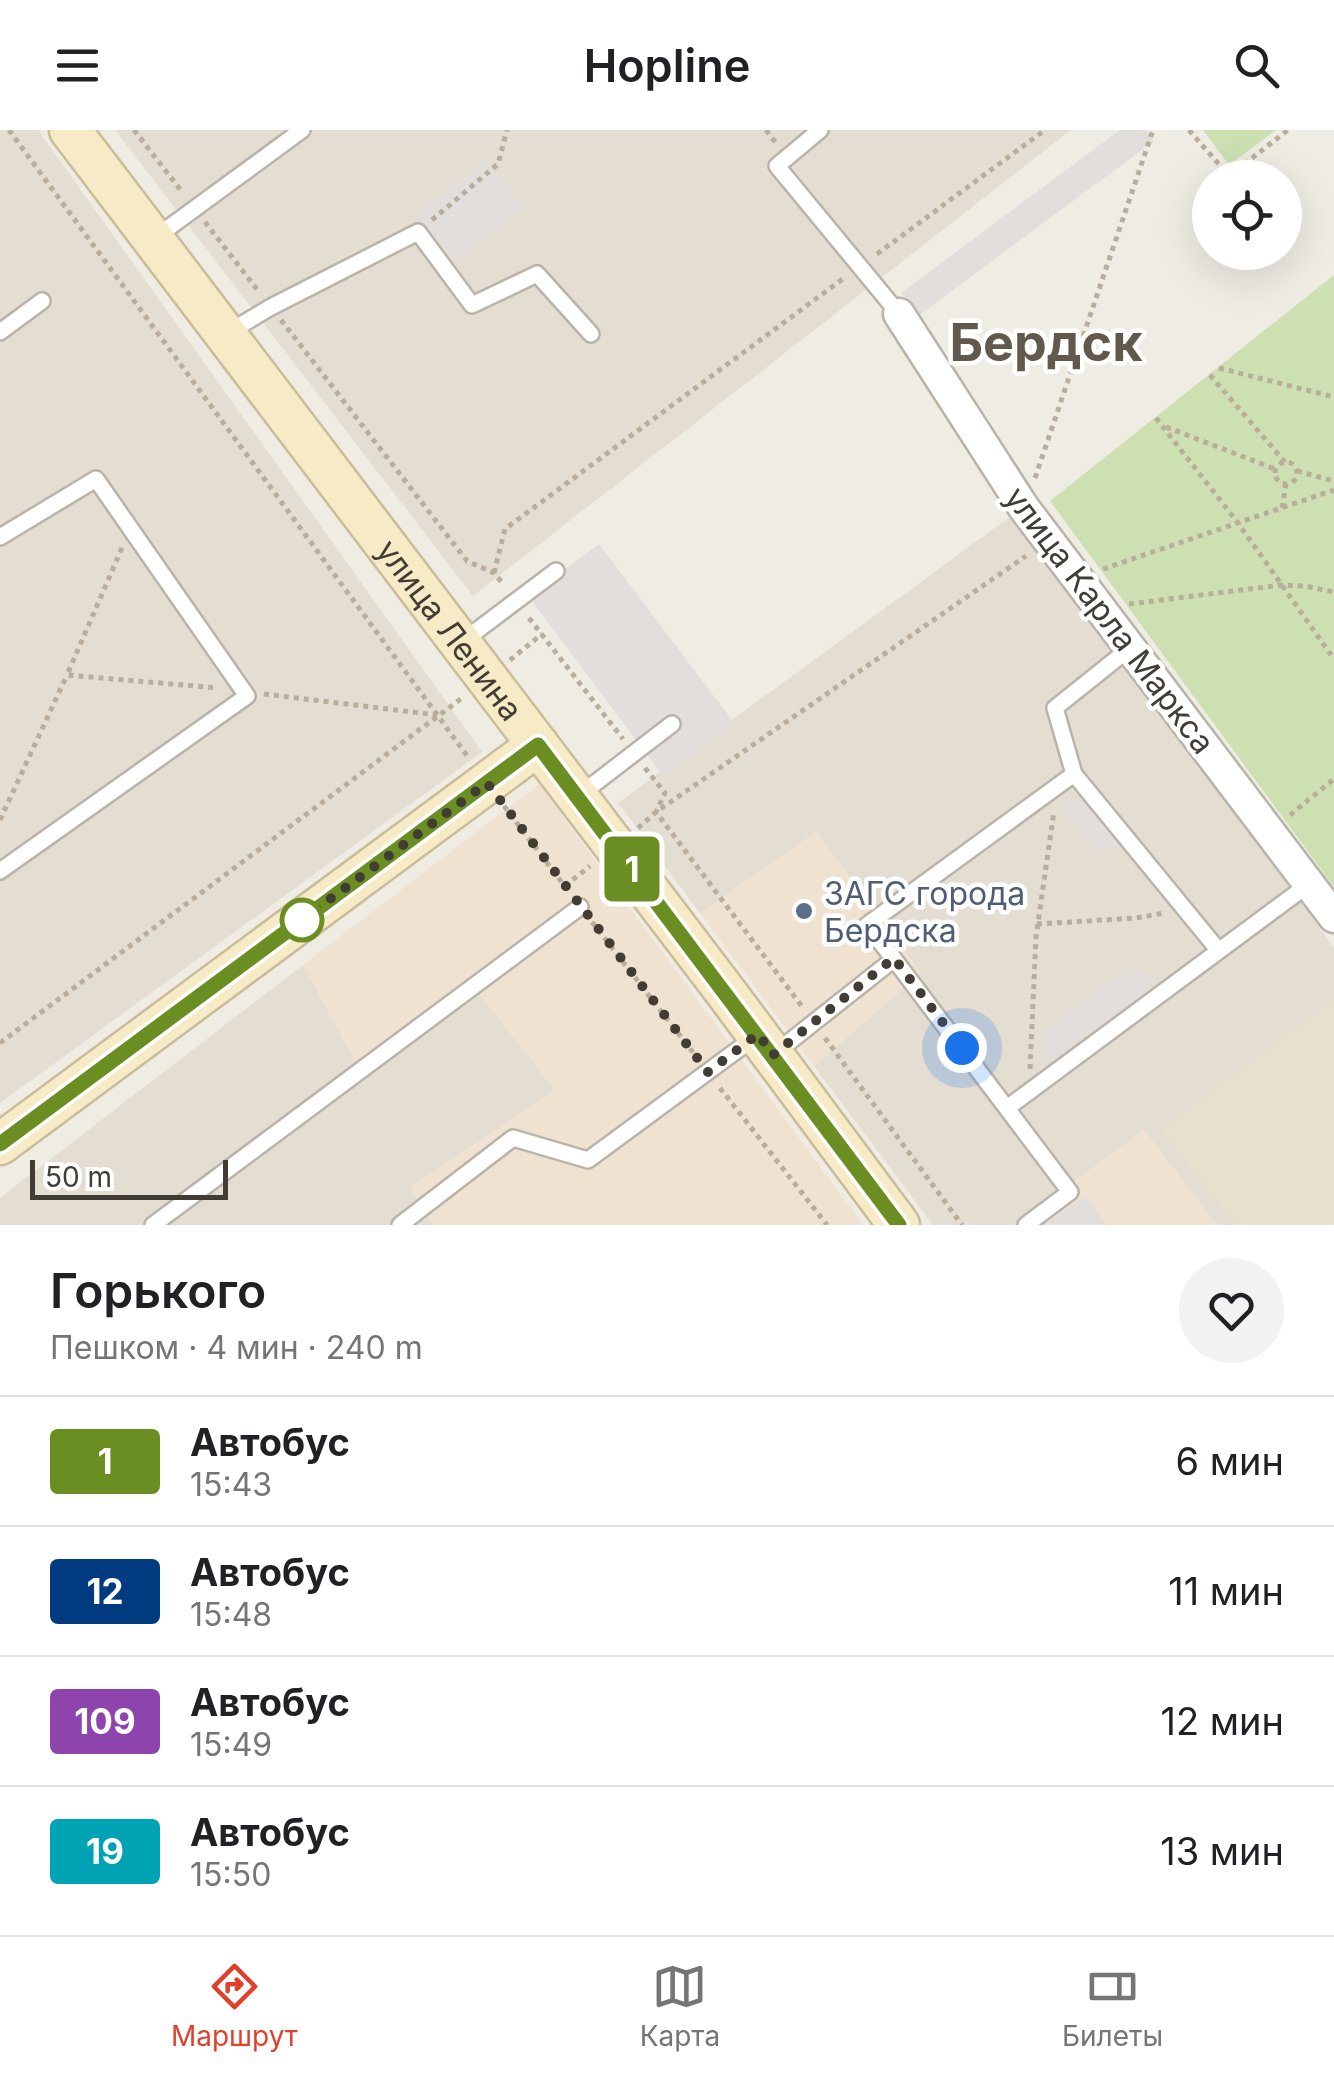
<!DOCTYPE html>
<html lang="ru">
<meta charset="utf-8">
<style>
:root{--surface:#fff;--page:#f2f2f2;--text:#202124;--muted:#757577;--line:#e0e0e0;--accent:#e0412a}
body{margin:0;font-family:Inter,sans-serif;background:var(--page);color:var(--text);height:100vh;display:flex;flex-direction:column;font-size:38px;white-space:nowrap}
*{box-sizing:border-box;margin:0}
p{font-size:32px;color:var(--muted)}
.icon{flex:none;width:55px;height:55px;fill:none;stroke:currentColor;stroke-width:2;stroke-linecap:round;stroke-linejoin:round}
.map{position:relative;height:1095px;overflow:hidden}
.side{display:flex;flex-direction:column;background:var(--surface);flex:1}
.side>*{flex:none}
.badge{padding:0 20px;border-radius:8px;font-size:35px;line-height:65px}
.controls{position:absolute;left:1192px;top:30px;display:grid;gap:20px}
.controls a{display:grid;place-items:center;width:110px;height:110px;border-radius:50%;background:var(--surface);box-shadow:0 10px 40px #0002;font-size:50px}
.scale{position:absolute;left:30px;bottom:25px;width:198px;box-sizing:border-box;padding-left:10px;border:5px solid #413c34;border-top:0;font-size:28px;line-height:35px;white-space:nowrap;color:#413c34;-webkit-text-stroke:8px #fff;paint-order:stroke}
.you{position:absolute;width:50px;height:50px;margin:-25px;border:8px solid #fff;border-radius:50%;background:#1a73e8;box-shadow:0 0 0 15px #1a73e833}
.map>.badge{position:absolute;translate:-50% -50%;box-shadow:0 0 0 5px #fff}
.round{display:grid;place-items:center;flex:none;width:105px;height:105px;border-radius:52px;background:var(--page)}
.overview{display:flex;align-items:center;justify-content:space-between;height:170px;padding:0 50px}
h1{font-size:48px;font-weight:600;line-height:75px}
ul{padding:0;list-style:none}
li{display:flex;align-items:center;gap:30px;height:130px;padding:0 50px;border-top:2px solid var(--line)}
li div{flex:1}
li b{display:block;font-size:38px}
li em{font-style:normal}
li .badge{min-width:110px;font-weight:700;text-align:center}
header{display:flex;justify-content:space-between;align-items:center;height:130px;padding:0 50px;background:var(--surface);font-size:45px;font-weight:600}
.tab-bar{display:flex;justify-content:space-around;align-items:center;height:140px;border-top:2px solid var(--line);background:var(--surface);font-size:28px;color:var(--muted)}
.tab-bar a{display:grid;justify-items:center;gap:5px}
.tab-bar .on{color:var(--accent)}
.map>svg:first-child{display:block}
.residential{fill:#e3ddd2}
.commercial{fill:#f0e2d1}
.education{fill:#e7e0cf}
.green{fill:#cce0b1}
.parking{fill:#e1dedc}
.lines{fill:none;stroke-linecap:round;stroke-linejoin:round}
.lane-casing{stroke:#bab3a8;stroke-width:20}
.street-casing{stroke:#bab3a8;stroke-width:35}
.secondary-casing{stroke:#cabc98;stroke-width:45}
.path{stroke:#baae9b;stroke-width:5;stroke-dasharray:5 5;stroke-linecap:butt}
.lane{stroke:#fff;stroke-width:15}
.street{stroke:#fff;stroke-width:30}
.secondary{stroke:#f7eac6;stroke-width:40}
.line-casing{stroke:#fff;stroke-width:22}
.line{stroke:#6b8e23;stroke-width:15}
.walk{stroke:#413c34;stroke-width:10;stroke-dasharray:0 18}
.service-dot{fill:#5c6f8a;stroke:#fff;stroke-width:4}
.stop-dot{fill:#fff;stroke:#6b8e23;stroke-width:5}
.labels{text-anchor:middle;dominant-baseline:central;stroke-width:9;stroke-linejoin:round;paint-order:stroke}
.street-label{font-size:32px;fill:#413c34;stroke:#fff}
.service-label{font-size:32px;fill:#4e5e75;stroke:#fff;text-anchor:start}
.town-label{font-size:52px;font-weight:bold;fill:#62594d;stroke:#fff}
</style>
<header><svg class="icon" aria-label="menu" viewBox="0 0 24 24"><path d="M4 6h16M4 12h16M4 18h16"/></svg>Hopline<svg class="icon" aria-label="search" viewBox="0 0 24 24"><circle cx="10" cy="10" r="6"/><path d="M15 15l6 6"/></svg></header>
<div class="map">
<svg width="1334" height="1095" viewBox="0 0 1334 1095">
<rect width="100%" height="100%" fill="#efece4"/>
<path class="residential" d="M0 0H38L482 622 0 973Z
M115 0H1071L473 466Z
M1014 384 1049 410 1334 818V1095H1217L1144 1000 1015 1095H933L814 936 921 843 816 702 700 783 618 673Z
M303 835 356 932 473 855 555 960 410 1058 433 1095H0V1068Z"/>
<path class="commercial" d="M539 654 863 1095H433L410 1058 555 960 472 855 356 933 303 835Z
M816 702 921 843 814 936 700 783Z
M1144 1000 1217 1095H1015Z"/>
<path class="education" d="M1334 868V1095H1236L1160 1000Z"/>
<path class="green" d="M1203 0H1276L1229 35Z
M1334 145V757L1050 371Z"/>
<path class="parking" d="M1120 0H1146L1154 11 918 186 901 163Z
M487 30 524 78 453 132 417 84Z
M599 414 735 594 663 646 529 467Z
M1082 665 1123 716 1095 720 1062 679Z
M1127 837 1159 851 1043 937V902Z
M1085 1066 1107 1095H1045Z"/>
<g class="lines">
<g class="lane-casing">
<path id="lane" d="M820 0 777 36 899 184
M156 107 302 0
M0 202 42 171
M229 202 271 177 418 102 472 175 537 144 591 204
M0 407 96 349 247 566 0 741
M463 511 556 441
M1074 644 1055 578 1130 518
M577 667 672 594
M894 829 867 795 1074 644 1219 821
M774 924 894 829 1070 1062 1026 1095
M1007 978 1309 754
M153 1095 580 777
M400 1095 513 1008 588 1030 755 907"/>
</g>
<g class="street-casing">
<path id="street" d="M899 184 1024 378 1334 787"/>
</g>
<g class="secondary-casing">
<g id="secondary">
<path id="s1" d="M70 0 728 865 899 1095"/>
<path d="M0 1014 538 615"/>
</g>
</g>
<path class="path" d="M9 0 468 627
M134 0 183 63
M766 0 776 13
M1189 0 1229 46 1288 0
M432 90 498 34 507 0
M205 92 259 162
M877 124 1045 0
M281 190 467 431 494 443 504 455
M1219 238 1334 267
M1210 245 1285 332
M1156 288 1238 393 1334 529
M1166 297 1275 339
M1275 343a11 11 0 1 1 22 0a11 11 0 1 1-22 0Z
M1297 341 1334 351
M1035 348 1153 0
M1282 378 1286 354
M122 418 67 545 218 558
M1103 439 1334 360
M494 443 505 399 844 148
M1129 474 1282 455 1305 456 1334 462
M529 488 623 609
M510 530 542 504
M264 564 437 585
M645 638 665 663 656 682 804 879
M504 676 570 763
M1290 685 1334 649
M0 690 67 545
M638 698 656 682 1026 426
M565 756 590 736
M592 792 695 925
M1037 794 1136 788 1164 783
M825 908 962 1095
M0 913 462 568
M1030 939 1036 807 1054 681
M720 958 827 1095"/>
<use href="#lane" class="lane"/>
<use href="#street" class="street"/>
<use href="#secondary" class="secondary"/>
</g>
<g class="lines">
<g class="line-casing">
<path id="line" d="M0 1014 538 615 899 1095"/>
</g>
<use href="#line" class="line"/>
<path class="walk" d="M302 790 487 653 708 942 758 904 773 925 894 828 962 918"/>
</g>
<circle class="service-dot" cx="804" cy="781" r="10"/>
<circle class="stop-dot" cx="302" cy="790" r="20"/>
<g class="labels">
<g class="street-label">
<text transform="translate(1110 490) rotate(53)">улица Карла Маркса</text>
<text stroke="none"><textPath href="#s1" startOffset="628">улица Ленина</textPath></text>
</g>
<g class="service-label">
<text x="824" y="763">ЗАГС города<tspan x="824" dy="37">Бердска</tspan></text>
</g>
<g class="town-label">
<text x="1046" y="212">Бердск</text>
</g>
</g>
</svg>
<div class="controls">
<a><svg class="icon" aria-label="locate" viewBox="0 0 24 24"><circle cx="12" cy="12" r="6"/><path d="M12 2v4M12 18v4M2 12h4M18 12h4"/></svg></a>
</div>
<div class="scale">50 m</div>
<div class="you" style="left:962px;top:918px"></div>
<b class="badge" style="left:632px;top:739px;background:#6b8e23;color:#fff">1</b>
</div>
<section class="side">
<div class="overview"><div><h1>Горького</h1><p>Пешком · 4 мин · 240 m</p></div><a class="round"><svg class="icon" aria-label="heart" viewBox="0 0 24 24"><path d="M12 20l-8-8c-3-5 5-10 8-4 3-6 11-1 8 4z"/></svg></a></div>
<ul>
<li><span class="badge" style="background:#6b8e23;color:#fff">1</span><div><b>Автобус</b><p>15:43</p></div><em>6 мин</em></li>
<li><span class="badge" style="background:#003b80;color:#fff">12</span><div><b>Автобус</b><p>15:48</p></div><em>11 мин</em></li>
<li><span class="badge" style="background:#8e44ad;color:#fff">109</span><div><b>Автобус</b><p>15:49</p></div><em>12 мин</em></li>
<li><span class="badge" style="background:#00a3b4;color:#fff">19</span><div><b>Автобус</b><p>15:50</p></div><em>13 мин</em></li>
</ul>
</section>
<nav class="tab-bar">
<a class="on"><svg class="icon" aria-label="directions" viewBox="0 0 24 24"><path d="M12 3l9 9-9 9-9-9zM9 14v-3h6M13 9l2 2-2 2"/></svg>Маршрут</a>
<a><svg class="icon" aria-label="map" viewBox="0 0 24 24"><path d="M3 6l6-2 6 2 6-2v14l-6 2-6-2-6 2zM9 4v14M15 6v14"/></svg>Карта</a>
<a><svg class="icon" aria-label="tickets" viewBox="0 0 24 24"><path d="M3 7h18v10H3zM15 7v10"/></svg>Билеты</a>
</nav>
